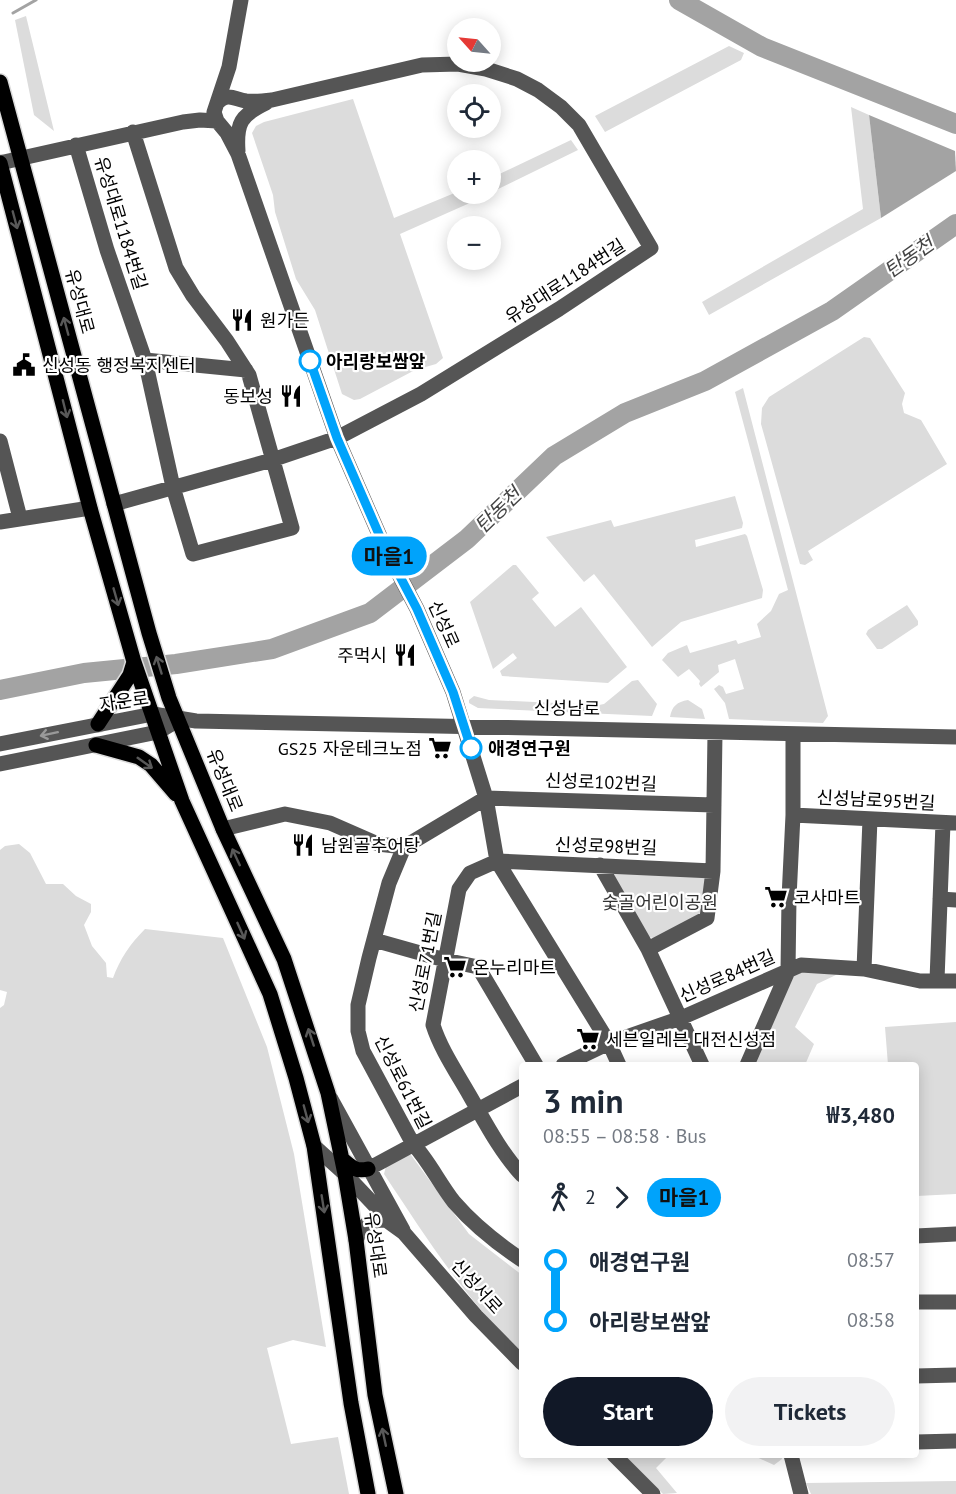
<!DOCTYPE html>
<meta charset="utf-8">
<style>
:root{--surface:#fff;--page:#f2f2f3;--text:#1f2937;--muted:#747a83;--accent:#111827}
body{margin:0;font-family:"PT Sans","Noto Sans KR",sans-serif;background:var(--page);color:var(--text);height:100vh;display:flex;flex-direction:column;font-size:22px;white-space:nowrap}
*{box-sizing:border-box;margin:0}
p{font-size:20px;color:var(--muted)}
.icon{flex:none;width:33px;height:33px;fill:none;stroke:currentColor;stroke-width:2;stroke-linecap:round;stroke-linejoin:round}
.map{position:relative;flex:1;overflow:hidden}
.panel{position:absolute;left:519px;top:1062px;width:400px;height:396px;display:flex;flex-direction:column;background:var(--surface);border-radius:6px;box-shadow:0 3px 15px #0003}
.panel>*{flex:none}
.badge{padding:0 12px;border-radius:20px;font-size:21px;line-height:39px}
.needle{width:39px;rotate:297deg}
.fabs{position:absolute;left:447px;top:18px;display:grid;gap:12px}
.fabs a{display:grid;place-items:center;width:54px;height:54px;border-radius:50%;background:var(--surface);box-shadow:0 3px 15px #0003;font-size:30px}
.map>.badge{position:absolute;translate:-50% -50%;box-shadow:0 0 0 3px #fff}
.legs{display:flex;align-items:center;gap:9px;height:66px;padding:0 24px;font-size:20px}
.legs p{margin-inline-start:auto}
.summary{display:flex;align-items:center;justify-content:space-between;height:102px;padding:0 24px}
h1{font-size:33px;font-weight:600;line-height:45px}
.button{display:flex;gap:12px;margin-top:auto;padding:12px 24px}
.button a{flex:1;height:69px;border-radius:36px;background:var(--accent);color:#fff;font-size:24px;font-weight:600;line-height:69px;text-align:center}
.button a+a{background:var(--page);color:var(--text)}
ul{padding:0 24px;list-style:none}
li{display:flex;align-items:center;gap:21px;height:60px;font-size:22px}
li i{display:grid;place-items:center;width:9px;height:100%;margin:0 8px;background:currentColor}
li i::after{content:'';width:15px;height:15px;margin:-8px;border:4px solid;border-radius:50%;background:var(--surface)}
li p{margin-inline-start:auto}
li:first-child i{background:linear-gradient(#0000 50%,currentColor 0)}
li:last-child i{background:linear-gradient(currentColor 50%,#0000 0)}
.map>svg:first-child{display:block}
.green{fill:#dcdcdc}
.water{fill:#a3a3a3}
.lines{fill:none;stroke-linecap:round;stroke-linejoin:round}
.stream{stroke:#a3a3a3;stroke-width:3}
.river{stroke:#a3a3a3;stroke-width:20}
.major-casing{stroke:#dbdbdb;stroke-width:18}
.minor{stroke:#555;stroke-width:15}
.major{stroke:#000;stroke-width:15}
.oneway{stroke:#595959}
.oneway2{stroke:#999}
.line-1-casing{stroke:#fff;stroke-width:14}
.line-1{stroke:#00a3fb;stroke-width:9}
.stop-1-dot{fill:#fff;stroke:#00a3fb;stroke-width:3}
.labels{text-anchor:middle;dominant-baseline:central;stroke-width:4.5;stroke-linejoin:round;paint-order:stroke}
.street-label{font-size:18px;fill:#000;stroke:#fff}
.poi-label{font-size:18px;fill:#000;stroke:#fff;text-anchor:start}
.stop-label{font-size:18px;font-weight:bold;fill:#000;stroke:#fff;text-anchor:start}
.park-label{font-size:18px;fill:#333;stroke:#fff}
.water-label{font-size:20px;font-style:italic;fill:#444;stroke:#fff}
</style>
<div class="map">
<svg width="956" height="1494" viewBox="0 0 956 1494">
<rect width="100%" height="100%" fill="#fff"/>
<path class="green" d="M26 16 54 131 34 115 15 20Z
M729 46 744 53 741 60 605 132 595 116Z
M353 99 394 218 457 192 458 194H490L400 234 443 358 436 364 415 370 360 399 354 400 342 394 315 310 296 279 275 212 273 195 252 133 256 126 264 122Z
M851 107 869 115 881 218 709 315 702 302 863 209Z
M571 140 578 150 490 193 491 178Z
M864 337 870 338 905 393 902 404 904 413 921 420 947 464 808 551 813 560 805 565 800 564 761 424 762 408 769 397Z
M743 388 828 716 823 723 729 719 725 703 714 689 719 685 723 687 726 694 744 689 735 659 718 665 719 672 701 687 699 684 700 681 689 669 678 677 662 660 668 653 687 645 690 653 736 640 738 644 761 637 757 624 771 611 779 594 788 590 735 392Z
M735 496 743 523 742 528 695 540 696 547 745 534 747 536 763 590 762 598 681 622 652 647 594 574 584 582 546 537 611 520 614 527Z
M513 565H516L539 593 532 599 555 627 581 607 627 667 608 683 502 676 500 671 517 658 513 653 493 669 470 602Z
M907 605 918 621V625L882 649H877L866 634 868 630Z
M638 680 657 704 652 716 478 708 469 703V700L474 696 489 700 599 705 604 704 632 681Z
M688 700 702 709 705 719 670 717C672 706 677 702 688 700Z
M19 844 30 853 46 884H63L76 896 91 904V912L84 925 92 946 106 963 107 977 113 978C120 959 130 944 145 929L223 938 267 1047 294 1154 326 1347 293 1340 267 1348 291 1444 338 1437 349 1494H0V1008L4 1005 7 992 0 990V850L5 846Z
M613 873 702 874 707 880 702 915 657 939 645 936Z
M798 972 838 974 817 984 795 1027 814 1044 805 1065H752L792 975Z
M956 1022V1194L917 1196 916 1065H888L885 1027Z
M404 1153 411 1155 469 1234 522 1275V1353C464 1298 428 1240 384 1174L387 1162Z
M624 1455H669L656 1468 677 1493 663 1494Z
M752 1455H782V1459L774 1465Z
M956 1481V1494H811L806 1483Z"/>
<path class="water" d="M869 115 955 151 956 171 881 218Z"/>
<g class="lines">
<path class="stream" d="M13 13 36 0"/>
<path class="river" d="M679 0 762 47 956 124
M0 690 84 673 176 664 272 649 370 613 467 539 554 456 625 413 705 381 832 311 956 224"/>
<g class="major-casing">
<path id="major" d="M0 82 149 633 169 698 223 829 284 959 328 1093 345 1174 356 1240 375 1395 396 1494
M0 163 90 508 134 662 182 801 270 994 296 1078 314 1146 351 1403 368 1494
M98 724 130 675 134 662
M96 745 139 757 151 765 176 794
M342 1159C351 1167 356 1172 368 1169"/>
</g>
<path class="minor" d="M241 0 229 67 214 112 217 121 227 133 238 154 337 438 385 548 417 609 453 692 486 798 497 861 609 1043 619 1065
M76 145 107 250 145 360 173 487 193 554 292 528 249 375 227 341 193 296 176 268 133 132
M238 151C236 123 241 115 266 103
M0 163 183 122 200 120 217 121
M145 360 246 370
M0 441 20 518
M114 504 272 460 337 438 421 394 559 309 651 248 579 125 561 107 538 90 517 79 486 69 458 64 422 65 272 100C263 101 254 102 246 101 234 99 228 92 217 103
M0 522 90 508
M0 744 153 714 196 721 956 737
M0 764 158 732 178 720
M793 815 956 823
M223 829 285 814 330 823 378 844 404 847
M600 865 648 949 702 1065
M940 899 956 900
M374 940 445 960 478 967 536 1065
M648 949 707 918 713 871 715 733
M864 969 870 819
M937 980 943 823
M563 1065 609 1043 681 1018 801 965 864 969 920 981H956
M747 1065 788 971 789 898 793 815V735
M331 1099 403 1230
M314 1146 345 1174 381 1212 386 1220 404 1233 476 1316 522 1363
M368 1169 522 1086
M522 1175C501 1153 485 1122 470 1096 457 1073 441 1050 433 1025L459 889 470 873 497 861 713 871
M916 1236 956 1234
M356 1240C362 1224 369 1220 386 1220
M522 1260C498 1244 473 1224 454 1202 439 1183 429 1161 413 1144L363 1051 358 1031V1005L369 958 389 883 404 847 486 798 714 805
M916 1302H956
M916 1376 956 1375
M916 1442 956 1441
M614 1455 653 1494
M791 1455 801 1494"/>
<use href="#major" class="major"/>
</g>
<defs><path id="oneway-shaft" d="M-6 0H5M1.5-3L5.5 0L1.5 3" fill="none" stroke-width="1.6" stroke-linecap="round" stroke-linejoin="round" transform="scale(1.5)"/></defs>
<g class="oneway">
<use href="#oneway-shaft" transform="translate(15 220) rotate(75)"/>
<use href="#oneway-shaft" transform="translate(66 326) rotate(-105)"/>
<use href="#oneway-shaft" transform="translate(65 409) rotate(76)"/>
<use href="#oneway-shaft" transform="translate(116 597) rotate(74)"/>
<use href="#oneway-shaft" transform="translate(159 665) rotate(-107)"/>
<use href="#oneway-shaft" transform="translate(145 763) rotate(35)"/>
<use href="#oneway-shaft" transform="translate(236 857) rotate(-115)"/>
<use href="#oneway-shaft" transform="translate(241 931) rotate(66)"/>
<use href="#oneway-shaft" transform="translate(311 1037) rotate(-108)"/>
<use href="#oneway-shaft" transform="translate(306 1114) rotate(75)"/>
<use href="#oneway-shaft" transform="translate(323 1204) rotate(81)"/>
<use href="#oneway-shaft" transform="translate(384 1437) rotate(-102)"/>
</g>
<use class="oneway2" href="#oneway-shaft" transform="translate(49 734) rotate(168)"/>
<g class="lines">
<g class="line-1-casing">
<path id="line-1" d="M310 361 337 438 385 548 417 609 453 692 471 748"/>
</g>
<use href="#line-1" class="line-1"/>
</g>
<defs>
<g id="restaurant-bare" transform="scale(1.8)"><path d="M-5-6h1v4h1v-4h1v4h1v-4h1v5L-1.5 .5V6h-2V.5L-5-1ZM5-6V6H3V1.5H1.5Q1.5-4 5-6Z" fill="#000" stroke="#fff" stroke-width="2.5" paint-order="stroke"/></g>
<g id="civic-bare" transform="scale(1.8)"><path d="M-.6-6.5H3V-4.5H.6V-3L4-1V1h2V6H-6V1h2V-1L-.6-3ZM-1.2 2.5V6h2.4V2.5Z" fill="#000" stroke="#fff" stroke-width="2.5" paint-order="stroke"/></g>
<g id="supermarket-bare" transform="scale(1.8)"><path d="M-6-5.5h2.5l.6 2H6L4.5 2H-2.5L-4.4-4H-6ZM-1.5 3.2a1.3 1.3 0 1 0 .1 0ZM3 3.2a1.3 1.3 0 1 0 .1 0Z" fill="#000" stroke="#fff" stroke-width="2.5" paint-order="stroke"/></g>
</defs>
<g fill-rule="evenodd">
<use href="#restaurant-bare" x="242" y="320"/>
<use href="#civic-bare" x="24" y="365"/>
<use href="#restaurant-bare" x="291" y="396"/>
<use href="#restaurant-bare" x="405" y="655"/>
<use href="#supermarket-bare" x="440" y="748"/>
<use href="#restaurant-bare" x="303" y="845"/>
<use href="#supermarket-bare" x="776" y="897"/>
<use href="#supermarket-bare" x="455" y="967"/>
<use href="#supermarket-bare" x="588" y="1039"/>
</g>
<g class="stop-1-dot">
<circle cx="310" cy="361" r="10"/>
<circle cx="471" cy="748" r="10"/>
</g>
<g class="labels">
<g class="street-label">
<text transform="translate(121 223) rotate(73)">유성대로1184번길</text>
<text transform="translate(565 281) rotate(-33)">유성대로1184번길</text>
<text transform="translate(80 301) rotate(75)">유성대로</text>
<text transform="translate(444 624) rotate(66)">신성로</text>
<text transform="translate(124 701) rotate(-8)">자운로</text>
<text transform="translate(567 708) rotate(1)">신성남로</text>
<text transform="translate(225 780) rotate(68)">유성대로</text>
<text transform="translate(601 782) rotate(2)">신성로102번길</text>
<text transform="translate(876 800) rotate(3)">신성남로95번길</text>
<text transform="translate(606 846) rotate(2)">신성로98번길</text>
<text transform="translate(425 962) rotate(-79)">신성로71번길</text>
<text transform="translate(727 976) rotate(-24)">신성로84번길</text>
<text transform="translate(403 1082) rotate(63)">신성로61번길</text>
<text transform="translate(376 1245) rotate(82)">유성대로</text>
<text transform="translate(477 1286) rotate(48)">신성서로</text>
</g>
<g class="poi-label">
<text x="260" y="320">원가든</text>
<text x="42" y="365">신성동 행정복지센터</text>
<text x="273" y="396" text-anchor="end">동보성</text>
<text x="387" y="655" text-anchor="end">주먹시</text>
<text x="422" y="748" text-anchor="end">GS25 자운테크노점</text>
<text x="321" y="845">남원골추어탕</text>
<text x="794" y="897">코사마트</text>
<text x="473" y="967">온누리마트</text>
<text x="606" y="1039">세븐일레븐 대전신성점</text>
</g>
<g class="stop-label">
<text x="326" y="361">아리랑보쌈앞</text>
<text x="488" y="748">애경연구원</text>
</g>
<g class="park-label">
<text x="660" y="902">숯골어린이공원</text>
</g>
<g class="water-label">
<text transform="translate(909 257) rotate(-35)">탄동천</text>
<text transform="translate(498 510) rotate(-44)">탄동천</text>
</g>
</g>
</svg>
<div class="fabs">
<a><svg class="needle" viewBox="-14 -14 28 28"><path d="M0-13l5 13h-10z" fill="#e53935"/><path d="M0 13l5-13h-10z" fill="#747a83"/></svg></a>
<a><svg class="icon" aria-label="locate" viewBox="0 0 24 24"><circle cx="12" cy="12" r="6"/><path d="M12 2v4M12 18v4M2 12h4M18 12h4"/></svg></a>
<a>+</a>
<a>−</a>
</div>
<b class="badge" style="left:389px;top:556px;background:#00a3fb;color:#111">마을1</b>
<section class="panel">
<div class="summary"><div><h1>3 min</h1><p>08:55 – 08:58 · Bus</p></div><b>₩3,480</b></div>
<div class="legs"><svg class="icon" aria-label="walk" viewBox="0 0 24 24"><circle cx="13" cy="4" r="2"/><path d="M13 8l-2 6 4 7M11 14l-3 7M7 12l3-4h3l4 4"/></svg>2<svg class="icon" aria-label="forward" viewBox="0 0 24 24"><path d="M9 5l7 7-7 7"/></svg><b class="badge" style="background:#00a3fb;color:#111">마을1</b></div>
<ul>
<li><i style="color:#00a3fb"></i><b>애경연구원</b><p>08:57</p></li>
<li><i style="color:#00a3fb"></i><b>아리랑보쌈앞</b><p>08:58</p></li>
</ul>
<div class="button"><a>Start</a><a>Tickets</a></div>
</section>
</div>
